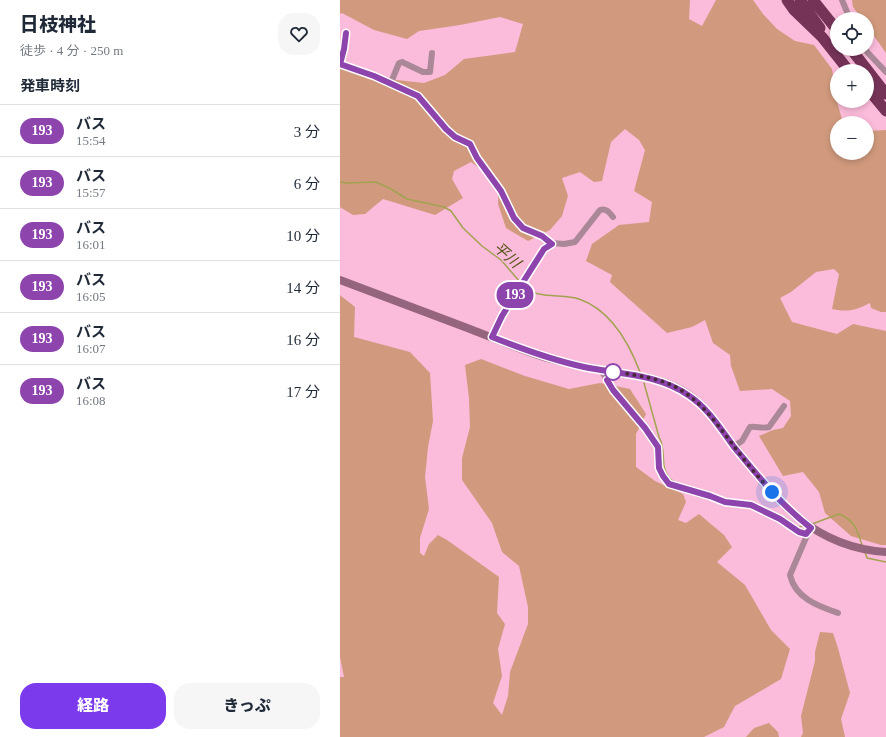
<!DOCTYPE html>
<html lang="ja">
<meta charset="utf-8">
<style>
:root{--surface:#fff;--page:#f6f6f7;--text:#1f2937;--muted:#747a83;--line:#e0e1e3;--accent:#7c3aed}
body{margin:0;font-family:"Times New Roman","Noto Sans JP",serif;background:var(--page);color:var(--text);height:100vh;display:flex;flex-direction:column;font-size:15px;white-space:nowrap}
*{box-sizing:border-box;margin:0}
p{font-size:13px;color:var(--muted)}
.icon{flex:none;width:22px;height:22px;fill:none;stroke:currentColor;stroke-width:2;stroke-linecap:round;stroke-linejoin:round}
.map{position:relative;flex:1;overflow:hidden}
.drawer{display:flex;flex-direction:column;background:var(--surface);width:340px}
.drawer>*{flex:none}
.badge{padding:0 8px;border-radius:13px;font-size:14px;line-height:26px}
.controls{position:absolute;left:490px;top:12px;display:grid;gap:8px}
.controls a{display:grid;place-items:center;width:44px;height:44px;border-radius:50%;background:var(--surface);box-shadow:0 2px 6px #0003;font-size:20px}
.you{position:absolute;width:20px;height:20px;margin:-10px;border:3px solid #fff;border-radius:50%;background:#1a73e8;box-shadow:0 0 0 6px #1a73e833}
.map>.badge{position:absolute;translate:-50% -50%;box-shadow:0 0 0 2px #fff}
h2{padding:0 20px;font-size:15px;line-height:36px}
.round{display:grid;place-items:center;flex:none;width:42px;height:42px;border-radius:16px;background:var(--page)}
.overview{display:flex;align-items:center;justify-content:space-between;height:68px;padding:0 20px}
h1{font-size:19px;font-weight:800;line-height:30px}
.button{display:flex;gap:8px;margin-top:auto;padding:8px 20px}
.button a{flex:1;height:46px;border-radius:16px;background:var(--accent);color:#fff;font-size:16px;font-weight:800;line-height:46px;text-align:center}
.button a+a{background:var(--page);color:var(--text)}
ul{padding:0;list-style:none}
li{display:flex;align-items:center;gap:12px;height:52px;padding:0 20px;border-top:1px solid var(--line)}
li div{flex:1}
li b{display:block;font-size:15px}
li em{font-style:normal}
li .badge{min-width:44px;font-weight:700;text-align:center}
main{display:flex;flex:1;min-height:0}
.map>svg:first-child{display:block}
.green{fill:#d19a7e}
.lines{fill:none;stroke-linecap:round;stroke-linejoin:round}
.stream{stroke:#a3a251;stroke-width:1.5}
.street{stroke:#aa8898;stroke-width:6}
.secondary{stroke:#95647d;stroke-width:8}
.highway{stroke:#763358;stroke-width:11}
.line-casing{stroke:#fff;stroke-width:9}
.line{stroke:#8e44ad;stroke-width:6}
.walk{stroke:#462837;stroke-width:4;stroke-dasharray:0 7.2}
.stop-dot{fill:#fff;stroke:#8e44ad;stroke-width:2}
.labels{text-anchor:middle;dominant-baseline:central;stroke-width:3;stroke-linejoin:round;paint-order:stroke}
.water-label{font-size:15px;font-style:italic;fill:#555417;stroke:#fbbbda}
</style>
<main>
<section class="drawer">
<div class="overview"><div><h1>日枝神社</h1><p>徒歩 · 4 分 · 250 m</p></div><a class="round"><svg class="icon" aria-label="heart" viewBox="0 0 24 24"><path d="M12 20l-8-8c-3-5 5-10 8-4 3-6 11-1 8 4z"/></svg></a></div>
<h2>発車時刻</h2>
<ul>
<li><span class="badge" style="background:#8e44ad;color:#fff">193</span><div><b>バス</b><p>15:54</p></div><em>3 分</em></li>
<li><span class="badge" style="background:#8e44ad;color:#fff">193</span><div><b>バス</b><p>15:57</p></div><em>6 分</em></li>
<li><span class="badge" style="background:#8e44ad;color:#fff">193</span><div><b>バス</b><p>16:01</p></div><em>10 分</em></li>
<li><span class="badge" style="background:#8e44ad;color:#fff">193</span><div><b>バス</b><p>16:05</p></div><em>14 分</em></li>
<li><span class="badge" style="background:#8e44ad;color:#fff">193</span><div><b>バス</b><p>16:07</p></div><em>16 分</em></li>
<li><span class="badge" style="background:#8e44ad;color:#fff">193</span><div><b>バス</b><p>16:08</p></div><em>17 分</em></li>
</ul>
<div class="button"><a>経路</a><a>きっぷ</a></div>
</section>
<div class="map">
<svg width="546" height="737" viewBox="0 0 546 737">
<rect width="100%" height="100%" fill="#fbbbda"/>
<path class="green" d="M0 0H350L349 19 362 26 376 0H413L423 14 437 29 455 41 474 45 492 69 496 98 503 123H497V153H527V131L546 130V312H541L531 308 530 303C514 311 509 312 492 309L499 274 494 269 476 272 451 292 440 298 452 322 497 334 513 324 546 331V545H541L511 536 485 513 479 492 463 472 443 476 419 436 433 430 443 428 451 416 450 401 432 389 400 391 391 366 390 355 373 343 365 320 352 327 327 333 270 282 272 275 246 261 252 244 279 225 309 222 312 202 294 191 305 150 299 140 285 129 271 142 262 181 254 182 240 172 222 178 228 196 222 216 210 230 188 241 166 228 158 204 159 182 131 162 114 171 112 179 123 198 95 215 43 199 25 214 13 215 0 207V69L39 78 84 83 105 75 124 59 175 52 183 24 160 17 120 25 79 31 67 39 34 30 2 13 0 14Z
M512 0H546V53L527 26V19H522L513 7Z
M0 295 15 307 14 337 70 352 90 373 93 421 88 447 85 477 89 509 80 538V553L84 556 89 544 98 535 107 540 159 577 157 613 165 624 158 649 162 676 153 703 162 715 168 696 170 672 188 624V607L179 566 162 552 152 523 122 480V458L130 427 129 398 125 365 141 359 185 376 229 389 260 383 290 389 306 414 296 434V467L315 481 343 494 346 502 338 520 346 523 359 514 384 535 392 547 377 562 405 585 431 630 450 649 441 679 395 706 384 727 364 737H0V677H4L0 657Z
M480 632 493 633 498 648 510 693 501 719 505 737H461L463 733 461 716 475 661V652Z
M429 723 438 732 439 737H406L414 728Z"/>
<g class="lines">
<path class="stream" d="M0 182 7 183 36 182 51 189 67 199 104 207 111 211 123 228 142 246 161 260 181 283
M184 286C196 300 224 293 239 299 271 310 289 343 300 372
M304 383 319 437C328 453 317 470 334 482
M379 497 388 499 413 503
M422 507 447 519 458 527 464 526
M472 524 499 514C515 521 517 529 522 545
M525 552 527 558 546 562"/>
<path class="street" d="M502 0 510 19
M6 33 5 49 0 64 34 76 78 96 106 129 115 137 130 144 137 158 161 191 174 217 183 228 202 236 212 243 204 249 185 279 162 316 152 337
M525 49 528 53 546 72
M48 83 52 80 59 63 62 62 83 72H90L92 53
M212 243 224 244 235 242 260 210C266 208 269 212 273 217
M261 370 273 390 305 428 318 447 319 468 323 476 329 484 370 496 385 502 411 505 440 519 459 532 466 534
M394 446 402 441 410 427C417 426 422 429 429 427L444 406
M468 533 450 575C455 598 478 606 498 613"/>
<path class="secondary" d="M0 280C43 296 87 313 130 329 156 339 181 350 207 358 226 363 244 367 263 370 292 375 323 377 348 394 367 407 379 427 394 446 436 500 472 547 546 552"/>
<path class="highway" d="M447 0 454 10 482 37 509 71
M460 0 480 28
M473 0 497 30
M511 49 546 94
M527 88 546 111"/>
</g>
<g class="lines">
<g class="line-casing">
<path id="line" d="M6 33 4 49 0 64 34 76 78 96 106 129 115 137 130 144 137 158 161 191 174 218 183 228 202 236 212 244 204 249 185 279 162 316 152 337C182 349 212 360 244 367 279 374 318 374 348 395 368 408 380 428 394 447 418 476 441 505 471 528L466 534 459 532 440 519 411 505 385 502 370 496 329 484 323 476 319 468 318 447 305 428 273 390 267 380"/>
</g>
<use href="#line" class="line"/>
<path class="walk" d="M273 372C291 374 310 377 327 383 357 395 374 420 393 445 405 461 418 477 432 492"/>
</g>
<circle class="stop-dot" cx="273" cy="372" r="8"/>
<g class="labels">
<g class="water-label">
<text transform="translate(167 255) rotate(42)">平川</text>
</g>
</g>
</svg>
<div class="controls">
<a><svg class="icon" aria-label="locate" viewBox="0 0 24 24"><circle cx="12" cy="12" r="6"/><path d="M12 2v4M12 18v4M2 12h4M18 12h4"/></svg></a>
<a>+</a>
<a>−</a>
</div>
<div class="you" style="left:432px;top:492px"></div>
<b class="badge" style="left:175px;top:295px;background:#8e44ad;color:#fff">193</b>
</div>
</main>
